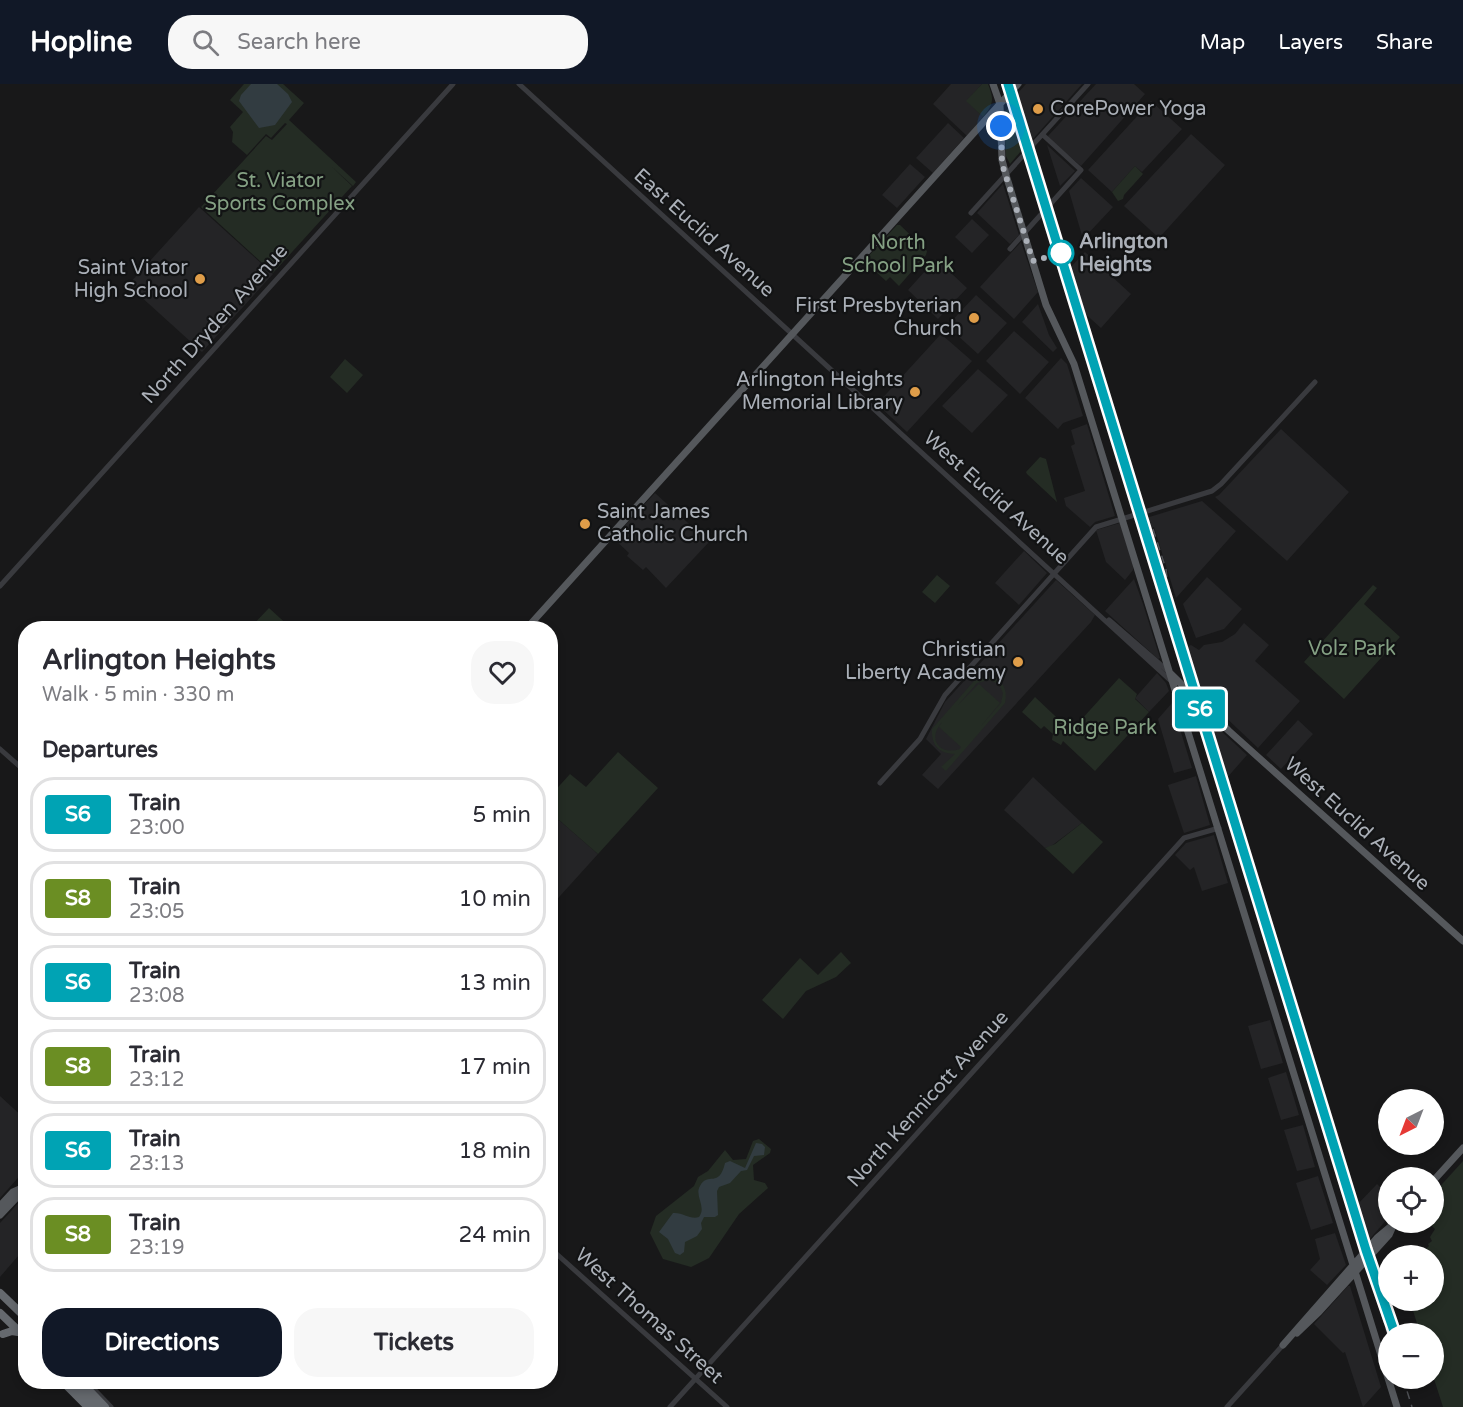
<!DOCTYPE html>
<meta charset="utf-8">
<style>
:root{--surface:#fff;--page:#f7f7f7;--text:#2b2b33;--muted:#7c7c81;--line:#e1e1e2;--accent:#111827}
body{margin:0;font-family:"Varela Round",sans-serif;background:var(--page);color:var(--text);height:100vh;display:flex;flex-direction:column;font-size:22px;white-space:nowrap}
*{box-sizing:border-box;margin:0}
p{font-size:20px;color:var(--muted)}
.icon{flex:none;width:33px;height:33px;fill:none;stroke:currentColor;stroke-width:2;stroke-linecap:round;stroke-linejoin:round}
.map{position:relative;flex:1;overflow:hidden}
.details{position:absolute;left:18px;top:537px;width:540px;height:768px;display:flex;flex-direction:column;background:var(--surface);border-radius:24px;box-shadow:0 3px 9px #0003}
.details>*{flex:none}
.badge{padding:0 12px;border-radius:4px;font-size:21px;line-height:39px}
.needle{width:39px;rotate:222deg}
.buttons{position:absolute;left:1378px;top:1005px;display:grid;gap:12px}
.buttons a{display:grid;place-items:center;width:66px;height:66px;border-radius:50%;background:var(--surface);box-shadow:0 3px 9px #0003;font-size:30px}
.you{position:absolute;width:30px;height:30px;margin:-15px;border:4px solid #fff;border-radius:50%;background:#1a73e8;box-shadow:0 0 0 9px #1a73e833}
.map>.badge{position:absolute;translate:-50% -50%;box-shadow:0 0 0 3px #fff}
h2{padding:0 24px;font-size:22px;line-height:54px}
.round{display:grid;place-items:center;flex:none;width:63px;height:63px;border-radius:24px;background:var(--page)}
.headline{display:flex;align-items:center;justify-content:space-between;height:102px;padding:0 24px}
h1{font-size:28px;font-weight:800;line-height:45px}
.primary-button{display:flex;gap:12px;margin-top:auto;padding:12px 24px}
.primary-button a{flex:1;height:69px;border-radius:24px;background:var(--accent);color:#fff;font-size:24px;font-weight:800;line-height:69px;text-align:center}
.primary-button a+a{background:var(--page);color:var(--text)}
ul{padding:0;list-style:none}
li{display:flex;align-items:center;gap:18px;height:75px;margin:0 12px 9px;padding:0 12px;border:3px solid var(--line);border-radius:24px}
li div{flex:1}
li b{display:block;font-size:22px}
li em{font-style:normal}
li .badge{min-width:66px;font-weight:700;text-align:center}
header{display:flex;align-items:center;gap:36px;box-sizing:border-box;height:84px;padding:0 30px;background:var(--accent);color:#fff}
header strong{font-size:28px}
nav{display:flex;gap:33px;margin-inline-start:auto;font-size:21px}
.search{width:420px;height:54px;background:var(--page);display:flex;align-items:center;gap:15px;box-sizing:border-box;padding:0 21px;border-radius:24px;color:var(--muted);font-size:22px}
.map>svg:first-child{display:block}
.built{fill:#242426}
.green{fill:#242c24;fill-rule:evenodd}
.water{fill:#323c41}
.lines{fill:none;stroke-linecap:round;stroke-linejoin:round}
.minor{stroke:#393a3e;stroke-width:5}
.major{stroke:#55585c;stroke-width:7}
.highway{stroke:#65696e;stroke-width:8}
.rail{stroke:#505257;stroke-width:1.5;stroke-dasharray:8 6;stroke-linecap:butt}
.line-casing{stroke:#fff;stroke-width:14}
.line{stroke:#00a3b4;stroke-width:9}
.walk{stroke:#abb0b8;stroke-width:6;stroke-dasharray:0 10.8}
.poi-dot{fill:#df9d49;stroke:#121314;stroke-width:2}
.stop-dot{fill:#fff;stroke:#00a3b4;stroke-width:3}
.labels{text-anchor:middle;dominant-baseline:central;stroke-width:4.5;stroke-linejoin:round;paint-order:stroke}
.poi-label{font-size:20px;fill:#abb0b8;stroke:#121314;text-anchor:end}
.park-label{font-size:20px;fill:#85a184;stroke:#121314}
.street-label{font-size:20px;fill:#abb0b8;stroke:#121314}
.stop-label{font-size:20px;font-weight:bold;fill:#abb0b8;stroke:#121314;text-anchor:start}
</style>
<header>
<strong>Hopline</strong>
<div class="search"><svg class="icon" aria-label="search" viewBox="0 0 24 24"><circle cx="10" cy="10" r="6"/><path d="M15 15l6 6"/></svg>Search here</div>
<nav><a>Map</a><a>Layers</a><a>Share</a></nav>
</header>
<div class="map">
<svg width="1463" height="1323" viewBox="0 0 1463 1323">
<rect width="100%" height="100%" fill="#181819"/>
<path class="built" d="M951 0H982L967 17 983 33 967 52 933 20Z
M1026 0H1082L1032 56 1016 11Z
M1096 0H1134L1145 10 1081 82 1049 55 1048 52Z
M1151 17 1182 45 1142 88 1135 82 1112 108 1088 86Z
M948 39 964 54 933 89 916 74Z
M1191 50 1225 81 1159 154 1124 122Z
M1047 61 1075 87 1060 102Z
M910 80 925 93 897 124 882 111Z
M1081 94 1113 123 1083 155 1069 107Z
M1003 100 1019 151 1010 160 977 129Z
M199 123 273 190 202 268 128 201Z
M972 135 989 151 972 169 955 153Z
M1021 158 1038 208 1014 235 980 203Z
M1085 168 1131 210 1101 244 1081 226 1069 185Z
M936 175 967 204 938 235 908 206Z
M976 211 1007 239 978 270 947 242Z
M1038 220 1049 251 1057 264 1053 268 1022 238Z
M1014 247 1049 278 1020 310 986 277Z
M941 250 972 277 907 348 877 320Z
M1061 274 1067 280 1083 332 1063 339 1058 345 1025 314Z
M978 285 1008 311 972 349 942 322Z
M1087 340 1115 432 1095 438 1090 443 1066 422 1064 414 1085 407 1071 362 1075 360 1071 346Z
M1281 345 1349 408 1287 477 1215 413 1219 411Z
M655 409 709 458 666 504 646 483 643 486 627 472 629 469 613 454Z
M1202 417 1236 447 1176 514 1154 443 1149 445 1146 434Z
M1120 439 1133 481V486L1125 496 1106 478 1096 446Z
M1024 467 1047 489 1019 521 995 499Z
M1207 493 1242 525 1224 545 1196 554 1183 520Z
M1134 495 1143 520 1160 574 1158 575 1105 527Z
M1056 496 1095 531 1091 538 938 705 922 691 941 670 926 655 945 618Z
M1244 539 1269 561 1255 577 1300 617 1258 664 1200 609 1187 563 1191 561 1199 566 1204 561 1222 558 1235 550Z
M1157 589 1166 599 1169 607 1149 628 1135 614Z
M1172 619 1192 684 1174 689 1158 635Z
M1205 632 1247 671 1225 696Z
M1298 636 1313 650 1281 685 1266 671Z
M1196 692 1210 741 1184 749 1168 701Z
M1033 693 1082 739 1050 763 1045 764 1004 726Z
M559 736 598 770 551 822V742Z
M1214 751 1228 799 1202 807 1194 783 1190 786 1175 771 1186 759Z
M1270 936 1283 979 1261 985 1248 942Z
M1286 988 1299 1031 1281 1036 1268 994Z
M0 1012 26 1036 25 1086 0 1114Z
M1303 1041 1315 1083 1297 1087 1284 1046Z
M1318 1092 1333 1139 1311 1146 1296 1099Z
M1377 1100 1389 1112V1133L1368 1157 1357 1121Z
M24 1113 25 1164 0 1193V1139Z
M1335 1149 1346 1181 1327 1201 1310 1186 1320 1175 1315 1155Z
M1348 1202H1350L1381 1303 1363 1323 1345 1268 1343 1269 1314 1240Z"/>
<path class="green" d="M244 0H283L304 19 289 36 356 98 353 102 331 82 352 102 273 189 201 123 266 52 272 56 287 40 285 39 271 54 266 50 247 71 232 58 233 48 230 43 243 28 230 16Z
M982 0H988C994 15 994 20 983 33L966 17Z
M1008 25H1009L1021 67 1010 80 1006 72 1004 28Z
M1135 82 1143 90 1124 111 1123 115 1118 117 1112 108Z
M897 141H900L927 167 926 171 899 202 890 193 886 197 864 177Z
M345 275 363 291 347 309 330 293Z
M1040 373 1046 375 1057 418 1027 390 1026 388Z
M937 491 950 502 935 519 922 508Z
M1373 501 1377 504 1364 520 1400 553 1344 615 1304 578Z
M269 524 291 544H250Z
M988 592C1003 595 1008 605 1005 619L946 687 941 683 955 670C939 670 931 661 932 645L974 597ZM989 596 999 600 1003 609 1001 619 980 643 1000 619 979 600 958 621 977 599ZM942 638 939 643 961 663 960 665C939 672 927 655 942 638Z
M1119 594 1137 610 1135 615 1149 628 1095 687 1063 657 1061 661 1052 656 1053 650 1044 642 1041 645 1022 628 1035 613 1071 647Z
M618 668 658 704 598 770 559 736 551 742V711L570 690 586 703Z
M1082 739 1103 758 1073 790 1045 764 1055 760Z
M841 868 851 879 836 893 806 907 783 935 762 916 800 874 818 891Z
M759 1055 771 1065 770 1069 753 1081 754 1096 765 1099 768 1104 739 1130 709 1174 691 1183 663 1175 650 1149 656 1132 694 1102 698 1093 708 1087 725 1066 733 1076 746 1075 753 1057Z
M1463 1077V1323H1443L1434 1295V1250L1420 1249 1410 1217 1434 1216V1172L1420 1171 1429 1162 1428 1160 1432 1157 1430 1153 1435 1145 1429 1139 1434 1138V1109Z"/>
<path class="water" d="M251 0H277L288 10 292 18 275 41 259 44 239 17 241 11Z
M756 1059 762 1060 765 1063 764 1071 754 1072 747 1086 741 1087 730 1099 719 1103 717 1107 718 1131 715 1133H704L701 1139 702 1145 697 1152 685 1158 684 1168 680 1171 675 1169 668 1155 659 1148 673 1129C683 1128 690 1136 699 1133 707 1123 694 1112 700 1102 708 1087 719 1105 725 1079L730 1077 745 1084Z"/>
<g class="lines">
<path class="minor" d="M519 0 1171 597
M971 129 1088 0
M1010 165 1081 86 1043 51
M0 502 453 0
M1109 536 1169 588
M0 665 26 688
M880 699 920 655 945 611 1096 443 1212 407 1221 400 1315 298
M550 1164 727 1323
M88 1299 111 1323
M670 1323 1184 754 1219 744
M1227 1323 1283 1261"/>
<path class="major" d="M993 0 1000 20 1002 76 1006 91 1046 221 1074 280 1397 1323
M527 544 1018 0
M1171 590 1229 647 1463 857
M1434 1096 1463 1064
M0 1122 13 1108 22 1104
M0 1131 18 1112 26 1099
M1297 1249 1319 1228 1389 1151 1393 1142
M1283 1261 1377 1154 1396 1138"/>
<path class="highway" d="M0 1209 26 1234
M0 1229 26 1254
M3 1250 12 1247 18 1248
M63 1298 88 1323
M69 1298 96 1323
M81 1298 105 1323"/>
<path class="rail" d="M1003 0 1389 1254
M1153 445 1166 485 1170 524
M1403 1294 1412 1323"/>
</g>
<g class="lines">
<g class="line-casing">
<path id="line" d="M1008 0 1366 1166 1395 1250"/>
</g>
<use href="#line" class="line"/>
<path class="walk" d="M1001 42 1002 80 1033 177 1061 169"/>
</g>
<g class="poi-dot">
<circle cx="1038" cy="25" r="6"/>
<circle cx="200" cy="195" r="6"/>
<circle cx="974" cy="234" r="6"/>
<circle cx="915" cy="308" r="6"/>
<circle cx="585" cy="440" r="6"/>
<circle cx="1018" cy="578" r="6"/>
</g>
<circle class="stop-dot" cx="1061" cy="169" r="12"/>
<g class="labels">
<g class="poi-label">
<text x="1050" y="25" text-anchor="start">CorePower Yoga</text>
<text x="188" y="184">Saint Viator<tspan x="188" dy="23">High School</tspan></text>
<text x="962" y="222">First Presbyterian<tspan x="962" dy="23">Church</tspan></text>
<text x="903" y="296">Arlington Heights<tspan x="903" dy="23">Memorial Library</tspan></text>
<text x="597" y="428" text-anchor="start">Saint James<tspan x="597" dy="23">Catholic Church</tspan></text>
<text x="1006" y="566">Christian<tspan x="1006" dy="23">Liberty Academy</tspan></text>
</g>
<g class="park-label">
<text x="280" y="97">St. Viator<tspan x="280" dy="23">Sports Complex</tspan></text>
<text x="898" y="159">North<tspan x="898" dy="23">School Park</tspan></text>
<text x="1352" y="565">Volz Park</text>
<text x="1105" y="644">Ridge Park</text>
</g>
<g class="street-label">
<text transform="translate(704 149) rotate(42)">East Euclid Avenue</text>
<text transform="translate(215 240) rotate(-48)">North Dryden Avenue</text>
<text transform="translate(996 414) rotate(42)">West Euclid Avenue</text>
<text transform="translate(1357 740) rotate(42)">West Euclid Avenue</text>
<text transform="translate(928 1015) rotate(-48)">North Kennicott Avenue</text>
<text transform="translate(649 1232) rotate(42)">West Thomas Street</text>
</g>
<g class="stop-label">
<text x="1079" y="158">Arlington<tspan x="1079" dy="23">Heights</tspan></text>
</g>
</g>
</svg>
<div class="buttons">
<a><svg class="needle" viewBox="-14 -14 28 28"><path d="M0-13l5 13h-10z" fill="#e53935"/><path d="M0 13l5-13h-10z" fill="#7c7c81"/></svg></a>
<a><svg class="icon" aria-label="locate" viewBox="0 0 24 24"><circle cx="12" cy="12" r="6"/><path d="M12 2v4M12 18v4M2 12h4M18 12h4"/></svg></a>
<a>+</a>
<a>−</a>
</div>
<div class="you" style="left:1001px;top:42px"></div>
<b class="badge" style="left:1200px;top:625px;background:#00a3b4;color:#fff">S6</b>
<section class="details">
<div class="headline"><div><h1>Arlington Heights</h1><p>Walk · 5 min · 330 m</p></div><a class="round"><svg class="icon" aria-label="heart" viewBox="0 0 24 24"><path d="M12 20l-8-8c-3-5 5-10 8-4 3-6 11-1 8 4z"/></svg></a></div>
<h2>Departures</h2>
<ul>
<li><span class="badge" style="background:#00a3b4;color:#fff">S6</span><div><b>Train</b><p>23:00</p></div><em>5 min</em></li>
<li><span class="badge" style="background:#6b8e23;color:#fff">S8</span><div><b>Train</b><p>23:05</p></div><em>10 min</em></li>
<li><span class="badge" style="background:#00a3b4;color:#fff">S6</span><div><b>Train</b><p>23:08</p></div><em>13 min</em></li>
<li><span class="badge" style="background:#6b8e23;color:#fff">S8</span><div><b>Train</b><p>23:12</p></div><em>17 min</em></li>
<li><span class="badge" style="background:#00a3b4;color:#fff">S6</span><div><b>Train</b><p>23:13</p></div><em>18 min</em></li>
<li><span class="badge" style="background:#6b8e23;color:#fff">S8</span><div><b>Train</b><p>23:19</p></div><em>24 min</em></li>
</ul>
<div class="primary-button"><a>Directions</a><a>Tickets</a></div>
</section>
</div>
